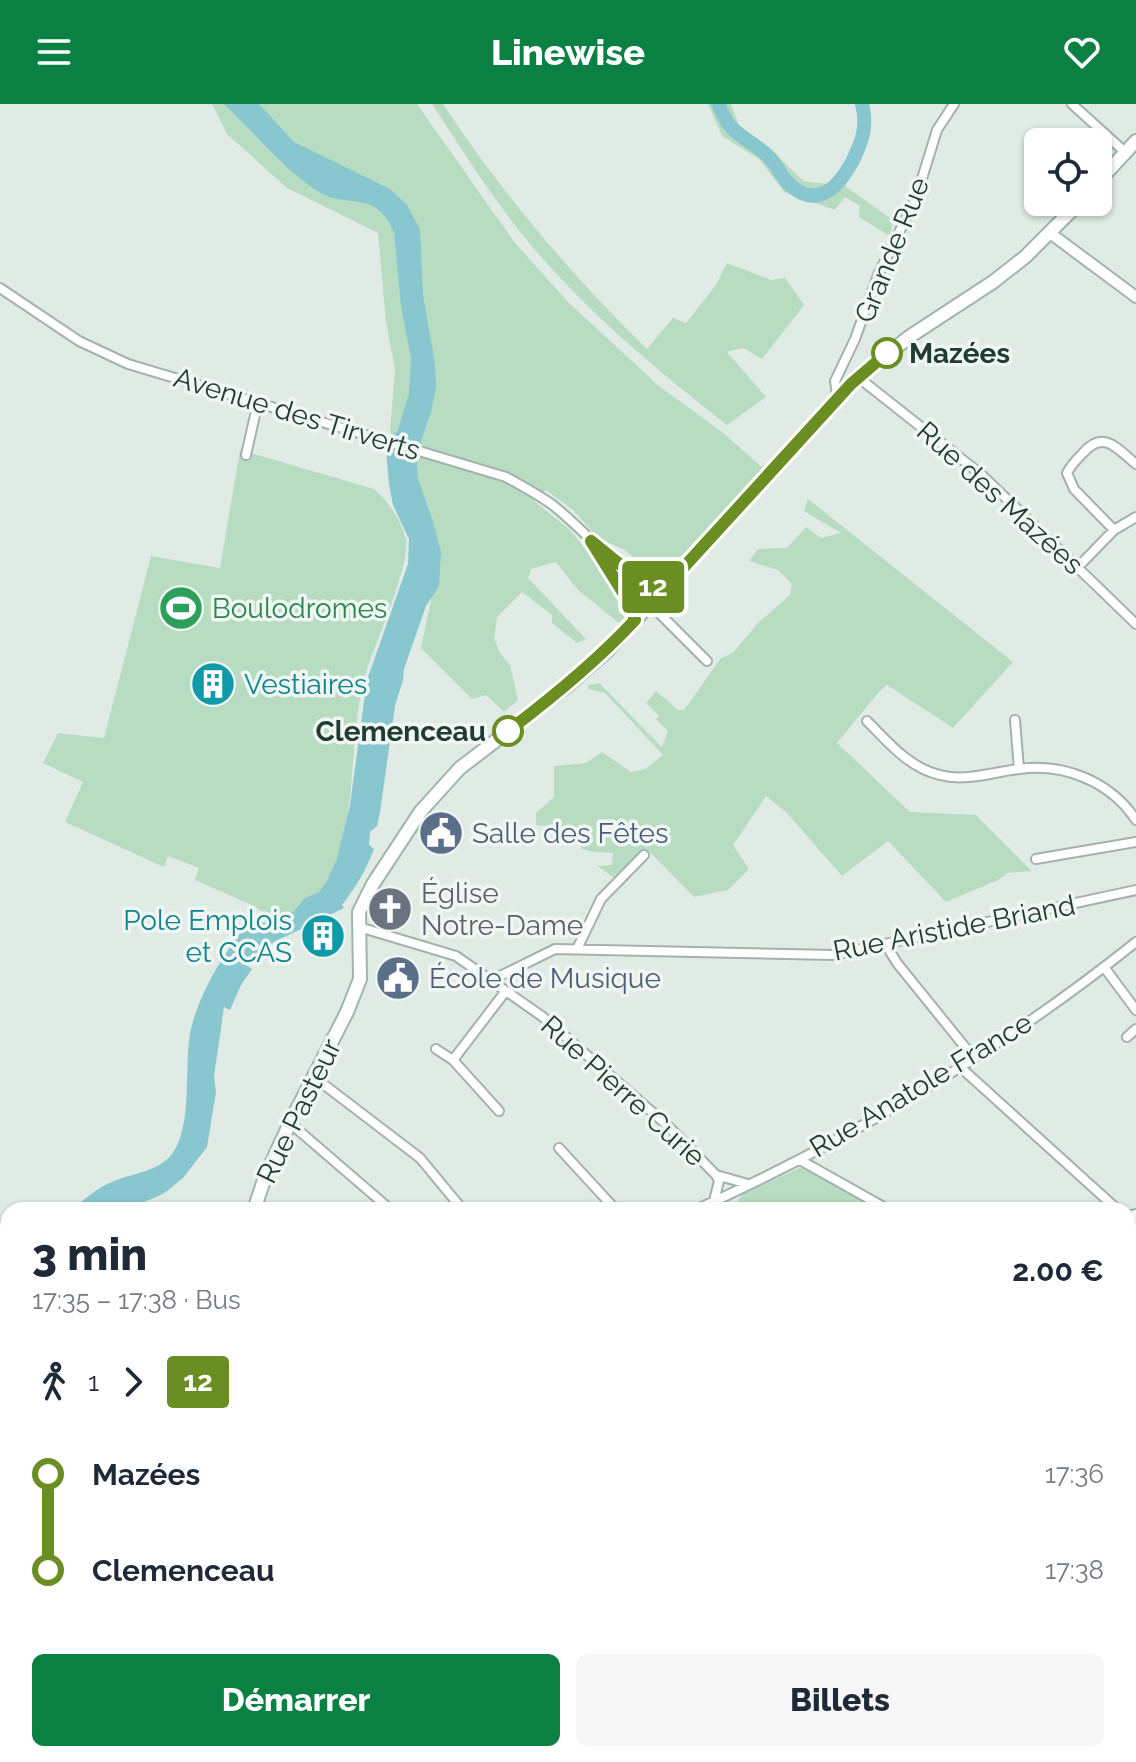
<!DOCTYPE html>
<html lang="fr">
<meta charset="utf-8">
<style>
:root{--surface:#fff;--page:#f6f6f7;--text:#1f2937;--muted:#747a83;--accent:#0b8043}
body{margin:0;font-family:Raleway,sans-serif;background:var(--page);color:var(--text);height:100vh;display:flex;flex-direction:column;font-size:30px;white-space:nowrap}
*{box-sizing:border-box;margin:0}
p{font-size:26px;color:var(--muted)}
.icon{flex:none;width:44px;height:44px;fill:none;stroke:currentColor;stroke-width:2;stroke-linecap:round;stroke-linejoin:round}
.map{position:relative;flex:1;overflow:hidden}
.sheet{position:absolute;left:0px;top:1098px;width:1136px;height:560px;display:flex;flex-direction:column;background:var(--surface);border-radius:24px 24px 0 0;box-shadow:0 2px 6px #0004}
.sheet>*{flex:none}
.badge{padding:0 16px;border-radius:6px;font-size:28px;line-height:52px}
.fabs{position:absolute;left:1024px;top:24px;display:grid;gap:16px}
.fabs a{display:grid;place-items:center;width:88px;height:88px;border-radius:12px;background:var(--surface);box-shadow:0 2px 6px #0004;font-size:40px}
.map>.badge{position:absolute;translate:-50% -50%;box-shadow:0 0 0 4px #fff}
.legs{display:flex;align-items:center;gap:12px;height:88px;padding:0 32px;font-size:26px}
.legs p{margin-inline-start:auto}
.summary{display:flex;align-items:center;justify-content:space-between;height:136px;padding:0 32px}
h1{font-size:44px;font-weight:800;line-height:60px}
.action{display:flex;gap:16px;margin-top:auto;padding:16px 32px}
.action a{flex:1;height:92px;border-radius:12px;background:var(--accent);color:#fff;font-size:32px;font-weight:800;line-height:92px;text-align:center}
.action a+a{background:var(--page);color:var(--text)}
ul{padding:0 32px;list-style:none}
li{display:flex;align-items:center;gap:28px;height:96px;font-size:30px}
li i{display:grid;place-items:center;width:12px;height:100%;margin:0 10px;background:currentColor}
li i::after{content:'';width:20px;height:20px;margin:-10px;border:6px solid;border-radius:50%;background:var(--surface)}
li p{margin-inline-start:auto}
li:first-child i{background:linear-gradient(#0000 50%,currentColor 0)}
li:last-child i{background:linear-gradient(currentColor 50%,#0000 0)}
header{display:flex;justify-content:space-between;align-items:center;height:104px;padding:0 32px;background:var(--accent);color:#fff;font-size:36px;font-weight:800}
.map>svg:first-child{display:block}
.green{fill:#b8dcc1}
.water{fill:#88c6d0}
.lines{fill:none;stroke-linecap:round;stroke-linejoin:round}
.stream{stroke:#88c6d0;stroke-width:2}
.river{stroke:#88c6d0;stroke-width:14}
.minor-casing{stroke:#a3b3ac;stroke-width:12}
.tertiary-casing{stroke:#a3b3ac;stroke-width:14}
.secondary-casing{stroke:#9fb6ad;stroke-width:16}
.primary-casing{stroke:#c1c8c6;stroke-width:18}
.minor{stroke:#fff;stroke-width:8}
.tertiary{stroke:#fff;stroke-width:10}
.secondary{stroke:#fff;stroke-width:12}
.primary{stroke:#64a08f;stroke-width:14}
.line-1-casing{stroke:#fff;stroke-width:18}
.line-1{stroke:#6b8e23;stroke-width:12}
.stop-1-dot{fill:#fff;stroke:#6b8e23;stroke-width:4}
.labels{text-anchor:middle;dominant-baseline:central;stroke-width:7;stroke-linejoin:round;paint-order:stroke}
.street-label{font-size:28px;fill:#213b33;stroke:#f0f7f3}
.stop-label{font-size:28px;font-weight:bold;fill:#213b33;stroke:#f0f7f3;text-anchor:start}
.leisure-label{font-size:28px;fill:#27864d;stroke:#f0f7f3;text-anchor:start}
.culture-label{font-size:28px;fill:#0d838f;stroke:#f0f7f3;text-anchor:start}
.service-label{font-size:28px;fill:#4e5e75;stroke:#f0f7f3;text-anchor:start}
.worship-label{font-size:28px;fill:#5b616d;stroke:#f0f7f3;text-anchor:start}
</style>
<header><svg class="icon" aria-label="menu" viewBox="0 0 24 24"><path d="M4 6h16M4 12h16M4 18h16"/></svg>Linewise<svg class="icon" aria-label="heart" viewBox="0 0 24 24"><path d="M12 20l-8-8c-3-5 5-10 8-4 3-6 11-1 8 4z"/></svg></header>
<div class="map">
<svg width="1136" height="1658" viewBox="0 0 1136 1658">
<rect width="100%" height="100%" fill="#e0ebe5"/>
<path class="green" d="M212 0H417L515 139 569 199 659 282 722 328 764 365 663 471 654 472 625 446 598 434 573 406 546 386 534 397 569 425 600 463 627 510 619 519 578 486 556 458 531 465 528 474 586 535 577 539 552 519V511L522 488 497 513 494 535 500 549 510 561 518 596 504 608 486 591 472 595 421 544 439 458 390 328 395 266 386 218 378 129 287 84 227 30Z
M432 0H443C501 88 571 171 647 245L673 214 686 219 716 181 727 159 771 176 785 174 804 201 762 255 743 244 727 248 766 293 727 321C652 262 578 201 518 125 487 86 460 42 432 0Z
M708 0H731L739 21 770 44 803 77 827 80 845 62 846 83 893 116 890 132 859 113 860 102 845 93 835 106 784 88 760 56 722 32Z
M240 346 374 385C388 397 402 417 406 436 410 460 378 534 369 559 345 628 362 709 328 775 317 796 295 807 275 816L254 802 195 776 199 764 168 752 164 763 65 718 83 678 43 659 58 629 104 634 151 452 220 464Z
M808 395 1013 558 953 624 887 581 878 589 837 639 910 708 976 711 1032 767 1007 769 998 776 946 798 888 737 842 772 787 709 766 692 733 741 749 765 728 786 694 793 647 745 613 773 597 762 612 761 613 749 593 748 581 745 580 730 586 726 536 721V709L554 693V662L586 659 602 648 631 668 645 665 663 651 605 589 588 585V581L599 579 662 643 668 627 656 615 659 612 646 599 656 587 678 606H684L721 554 733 549 757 520 790 491 792 480 778 466 749 457 758 445 787 444 806 423 821 434 841 429 804 407Z
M799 1064H804L880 1106H729L735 1103 741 1091Z
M0 1115 8 1119V1239L2 1238 0 1245Z
M8 1570V1650H60L67 1658H2L0 1572Z"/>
<path class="water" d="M224 0H259L294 38 390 85 407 101 420 125 423 191 435 259 436 283 431 308 417 350V362L418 375 433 417 441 448 440 466 439 482 426 502 404 565 403 576 395 602 380 708 377 722 370 728 369 741 374 745C366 766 356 783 342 801L344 804 270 840 245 860 252 865 241 881 230 906 224 903 214 972 216 988 207 1043 183 1074 166 1088 154 1094 122 1106H72C84 1095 97 1084 112 1078 132 1069 158 1068 172 1050 193 1022 184 964 190 930 196 896 223 849 246 822L274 817 294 807 305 794 319 788 327 777 337 754 350 701 367 576 408 460 409 435 393 401 389 380 386 346 391 331 397 328 409 290 411 254 401 202 394 128C375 85 351 105 321 89 287 70 253 27 224 0Z
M8 1483V1568L0 1569V1522Z"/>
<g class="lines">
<path class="stream" d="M20 1650 21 1658"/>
<path class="river" d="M718 0C722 7 725 16 730 22 739 33 757 41 768 52 777 60 781 73 790 81 818 106 839 82 852 58 862 38 868 22 862 0"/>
<g class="minor-casing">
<path id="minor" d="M1072 0 1126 49
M0 184 79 237 128 260 506 373C522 382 539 391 554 402 590 431 619 471 663 486
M859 274 983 372 1136 520
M840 293 837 291 835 277 855 235 878 171 916 94 937 26 954 0
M246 351 258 298
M1114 426 1074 385 1067 369C1071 361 1077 355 1083 349 1104 325 1117 345 1136 360
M596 445 629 498 635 516
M1078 463 1114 426 1136 413
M651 501 707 557
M1015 616 1019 665
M867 617C888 638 909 664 940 671 966 678 993 668 1019 665 1064 659 1110 677 1136 716
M1036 755 1136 738
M359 823 456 852 543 913 667 1021 716 1071 748 1080
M886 841 897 859 973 953
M577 845 601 795 644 751
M1104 863 1136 906
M490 877 555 845 834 851 1136 786
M1127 933 1136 925
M436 945 453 956
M959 962 1118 1106
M314 973 420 1054 463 1106
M499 1007 453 956 505 888
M290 1019 391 1106
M559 1044 616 1106
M800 1056 889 1106
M714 1097 719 1077 716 1071
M695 1106C849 1037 1005 943 1136 838
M1128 1254 1136 1259
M1128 1356 1136 1360
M1128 1419 1136 1425
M1128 1486 1136 1488
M1128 1632 1136 1636
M397 1650 413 1658
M499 1650 511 1658
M681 1650 682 1658
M960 1650 961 1658
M986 1650 987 1658
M259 1658 261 1650
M487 1658 490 1650"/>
</g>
<g class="tertiary-casing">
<path id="tertiary" d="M1050 129 1136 193"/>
</g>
<g class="secondary-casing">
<path id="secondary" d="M1098 78 1136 37
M254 1106 265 1073 290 1019 347 908 360 875 359 808 373 780 421 707 460 664 566 583 606 548 851 280 909 233 993 178 1025 153 1080 98
M1128 1114 1136 1112"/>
</g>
<g class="primary-casing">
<path id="primary" d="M0 1405 8 1406
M570 1650 587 1658"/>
</g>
<use href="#minor" class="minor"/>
<use href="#tertiary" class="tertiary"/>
<use href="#secondary" class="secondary"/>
<use href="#primary" class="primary"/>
</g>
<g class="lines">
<g class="line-1-casing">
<path id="line-1" d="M508 627C553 593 596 558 635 516L629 498 591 437 639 476 663 486 851 280 887 249"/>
</g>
<use href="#line-1" class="line-1"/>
</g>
<defs>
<g id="stadium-disc" transform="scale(2.3)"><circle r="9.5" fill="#2e9e5b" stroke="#f0f7f3"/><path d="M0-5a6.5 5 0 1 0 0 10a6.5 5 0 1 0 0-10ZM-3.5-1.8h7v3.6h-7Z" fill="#fff"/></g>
<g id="building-disc" transform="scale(2.3)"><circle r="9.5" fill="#0f9aa8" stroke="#f0f7f3"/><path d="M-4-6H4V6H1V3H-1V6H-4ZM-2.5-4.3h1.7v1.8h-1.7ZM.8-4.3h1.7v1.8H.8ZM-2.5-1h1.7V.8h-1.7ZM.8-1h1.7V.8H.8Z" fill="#fff"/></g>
<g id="civic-disc" transform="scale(2.3)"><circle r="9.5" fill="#5c6f8a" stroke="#f0f7f3"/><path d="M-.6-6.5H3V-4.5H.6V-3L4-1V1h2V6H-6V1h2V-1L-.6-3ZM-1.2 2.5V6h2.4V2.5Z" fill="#fff"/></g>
<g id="church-disc" transform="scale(2.3)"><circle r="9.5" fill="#6b7280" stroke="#f0f7f3"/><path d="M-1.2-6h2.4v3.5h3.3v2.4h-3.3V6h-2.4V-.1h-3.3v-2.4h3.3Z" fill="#fff"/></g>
</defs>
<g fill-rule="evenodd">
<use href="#stadium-disc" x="181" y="504"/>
<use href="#building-disc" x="213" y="580"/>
<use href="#civic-disc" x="441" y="729"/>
<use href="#church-disc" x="390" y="805"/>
<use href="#building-disc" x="323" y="832"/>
<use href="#civic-disc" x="398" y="874"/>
</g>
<g class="stop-1-dot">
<circle cx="887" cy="249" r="14"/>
<circle cx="508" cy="627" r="14"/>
</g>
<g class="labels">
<g class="street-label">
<text transform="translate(892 146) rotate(-68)">Grande Rue</text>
<text transform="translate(297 310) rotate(17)">Avenue des Tirverts</text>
<text transform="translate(1000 394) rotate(42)">Rue des Mazées</text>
<text transform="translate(954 824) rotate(-11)">Rue Aristide Briand</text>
<text transform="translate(921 981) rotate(-31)">Rue Anatole France</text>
<text transform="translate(623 987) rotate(42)">Rue Pierre Curie</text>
<text transform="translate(299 1007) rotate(-64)">Rue Pasteur</text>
</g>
<g class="stop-label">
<text x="909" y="249">Mazées</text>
<text x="486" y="627" text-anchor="end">Clemenceau</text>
</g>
<g class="leisure-label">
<text x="212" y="504">Boulodromes</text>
</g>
<g class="culture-label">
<text x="244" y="580">Vestiaires</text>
<text x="292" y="816" text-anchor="end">Pole Emplois<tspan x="292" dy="32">et CCAS</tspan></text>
</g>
<g class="service-label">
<text x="472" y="729">Salle des Fêtes</text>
<text x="429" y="874">École de Musique</text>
</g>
<g class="worship-label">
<text x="421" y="789">Église<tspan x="421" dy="32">Notre-Dame</tspan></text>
</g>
</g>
</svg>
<div class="fabs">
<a><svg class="icon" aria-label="locate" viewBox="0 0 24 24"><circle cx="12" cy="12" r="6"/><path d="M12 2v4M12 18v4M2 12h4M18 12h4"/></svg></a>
</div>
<b class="badge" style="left:653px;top:483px;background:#6b8e23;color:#fff">12</b>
<section class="sheet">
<div class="summary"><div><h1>3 min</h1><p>17:35 – 17:38 · Bus</p></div><b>2.00 €</b></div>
<div class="legs"><svg class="icon" aria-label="walk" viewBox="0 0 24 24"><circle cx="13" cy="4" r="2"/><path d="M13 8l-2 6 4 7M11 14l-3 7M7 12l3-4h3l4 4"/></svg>1<svg class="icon" aria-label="forward" viewBox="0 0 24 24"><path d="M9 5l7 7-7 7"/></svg><b class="badge" style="background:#6b8e23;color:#fff">12</b></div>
<ul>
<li><i style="color:#6b8e23"></i><b>Mazées</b><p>17:36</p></li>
<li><i style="color:#6b8e23"></i><b>Clemenceau</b><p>17:38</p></li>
</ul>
<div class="action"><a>Démarrer</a><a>Billets</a></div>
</section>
</div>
